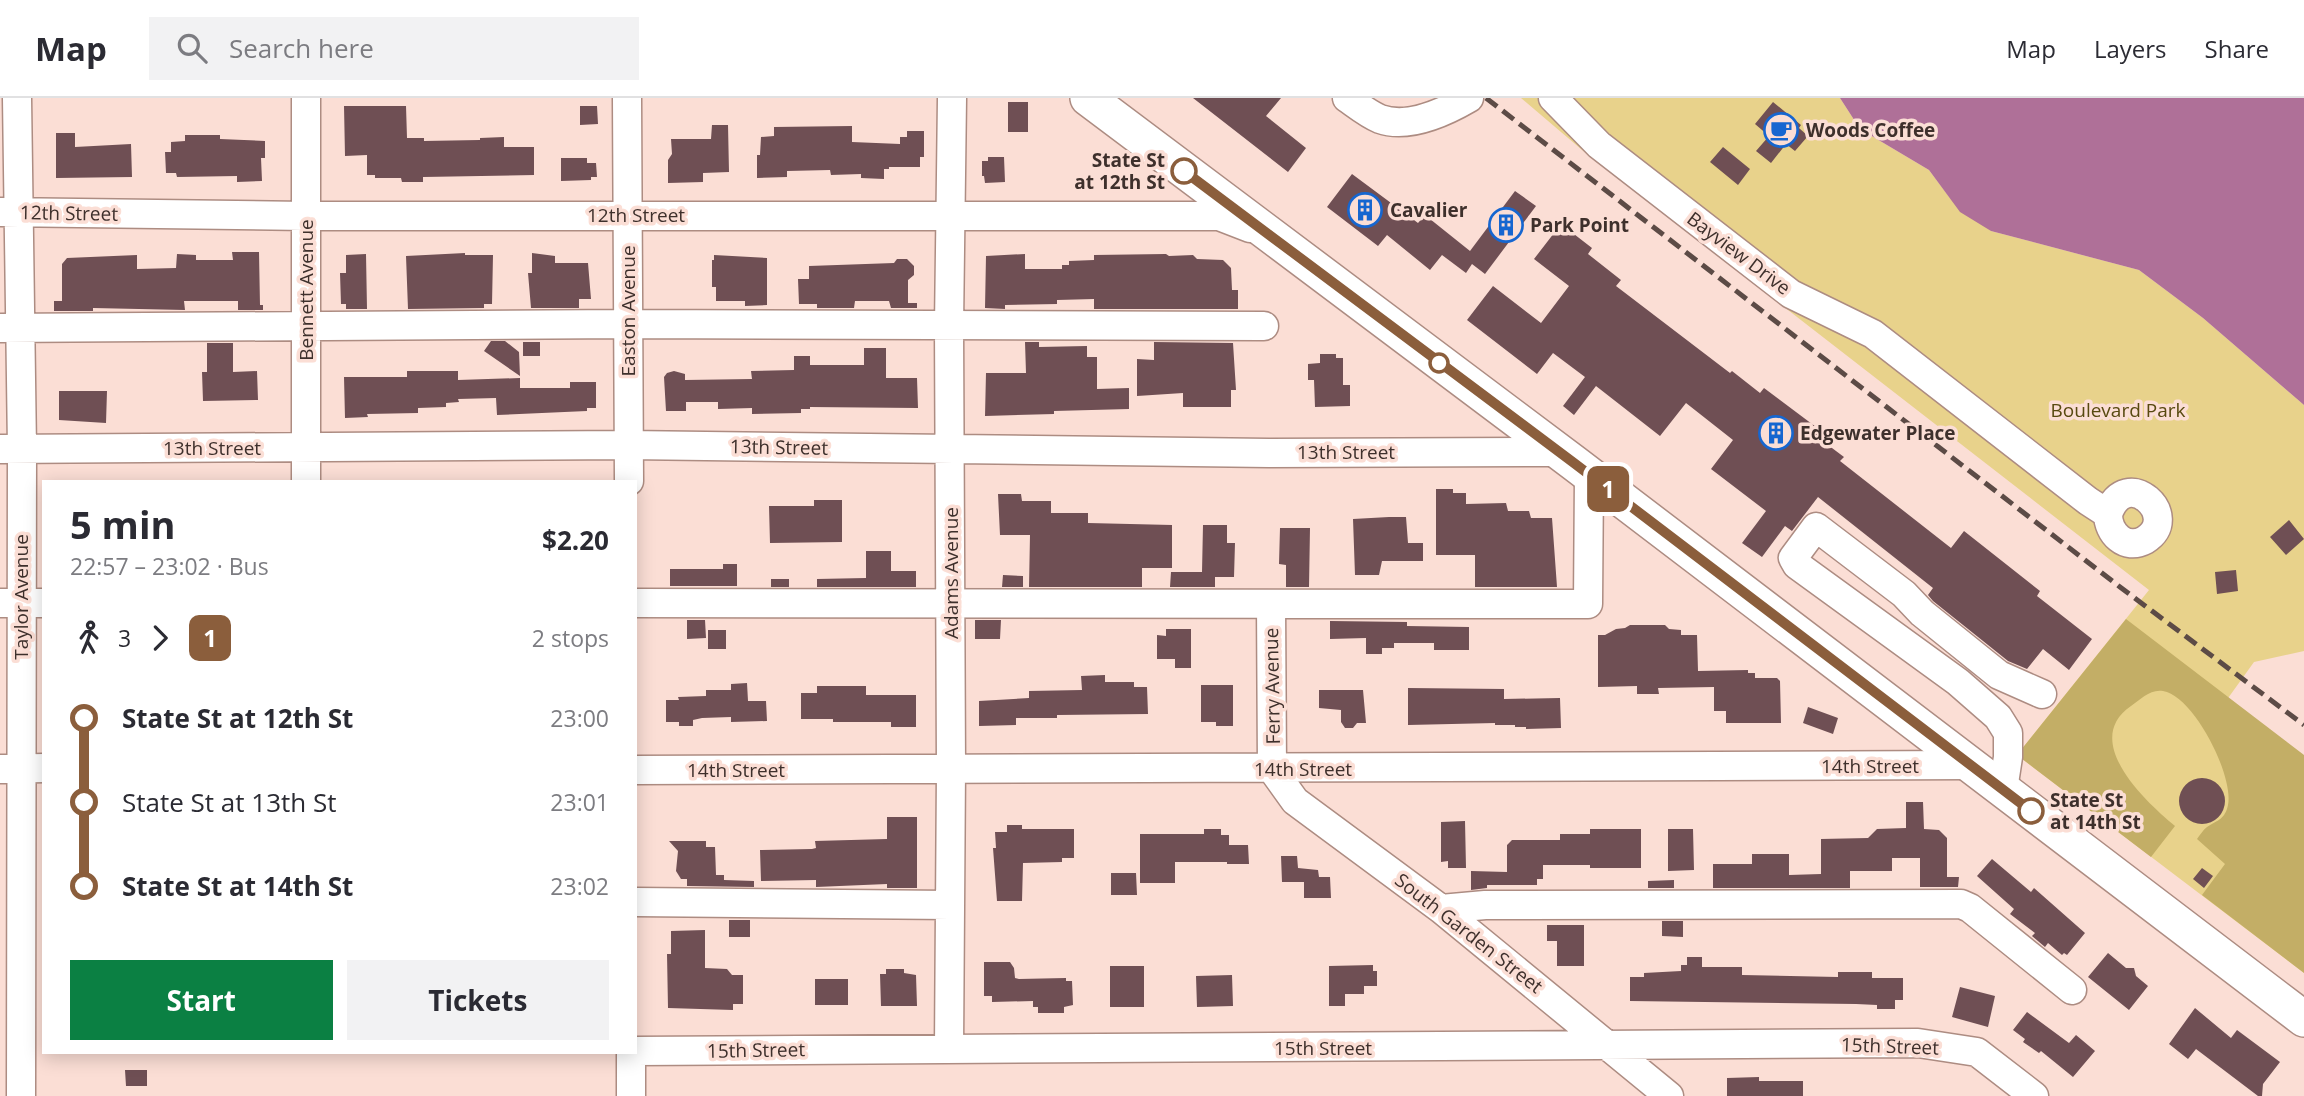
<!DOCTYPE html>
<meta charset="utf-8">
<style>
:root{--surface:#fff;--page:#f2f2f3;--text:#2b2b33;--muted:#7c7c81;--line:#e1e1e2;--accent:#0b8043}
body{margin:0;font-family:"Open Sans",sans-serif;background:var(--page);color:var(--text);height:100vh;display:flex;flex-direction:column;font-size:26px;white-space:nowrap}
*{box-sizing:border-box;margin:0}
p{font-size:23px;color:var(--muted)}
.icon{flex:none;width:38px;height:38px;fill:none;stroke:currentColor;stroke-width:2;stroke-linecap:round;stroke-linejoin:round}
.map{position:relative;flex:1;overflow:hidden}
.side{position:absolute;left:42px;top:382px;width:595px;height:574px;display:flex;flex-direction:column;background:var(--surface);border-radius:0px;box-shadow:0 4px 18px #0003}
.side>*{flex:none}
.badge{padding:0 14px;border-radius:10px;font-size:24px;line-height:46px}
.map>.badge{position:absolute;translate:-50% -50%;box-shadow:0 0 0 4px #fff}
.legs{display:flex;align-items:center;gap:10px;height:77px;padding:0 28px;font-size:23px}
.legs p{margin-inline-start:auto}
.summary{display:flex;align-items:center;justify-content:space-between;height:119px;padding:0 28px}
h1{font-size:38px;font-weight:700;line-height:52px}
.button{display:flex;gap:14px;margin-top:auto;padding:14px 28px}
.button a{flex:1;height:80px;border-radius:0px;background:var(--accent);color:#fff;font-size:28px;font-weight:700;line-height:80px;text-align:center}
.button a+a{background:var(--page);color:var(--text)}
ul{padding:0 28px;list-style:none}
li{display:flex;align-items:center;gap:24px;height:84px;font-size:26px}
li i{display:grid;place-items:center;width:10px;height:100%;margin:0 9px;background:currentColor}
li i::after{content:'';width:18px;height:18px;margin:-9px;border:5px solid;border-radius:50%;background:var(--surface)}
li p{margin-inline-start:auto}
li:first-child i{background:linear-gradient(#0000 50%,currentColor 0)}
li:last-child i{background:linear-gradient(currentColor 50%,#0000 0)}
header{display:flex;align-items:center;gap:42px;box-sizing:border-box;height:98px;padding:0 35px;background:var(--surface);border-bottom:2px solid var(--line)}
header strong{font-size:33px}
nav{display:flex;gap:38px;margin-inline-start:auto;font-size:24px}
.search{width:490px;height:63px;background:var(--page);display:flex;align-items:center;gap:18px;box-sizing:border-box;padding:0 24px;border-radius:0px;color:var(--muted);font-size:26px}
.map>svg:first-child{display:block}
.green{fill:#e8d28b}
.forest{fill:#c3ae66}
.water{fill:#af7098}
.building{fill:#6f4f54}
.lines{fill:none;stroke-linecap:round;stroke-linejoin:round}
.minor-casing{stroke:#ad8c82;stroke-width:31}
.major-casing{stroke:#ad8c82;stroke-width:38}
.minor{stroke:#fff;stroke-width:28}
.major{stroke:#fff;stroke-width:35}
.rail{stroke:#5c4b46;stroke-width:5;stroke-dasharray:14 7;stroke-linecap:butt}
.line-1-casing{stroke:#fff;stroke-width:16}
.line-1{stroke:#8b5e3c;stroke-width:10}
.stop-1-dot{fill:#fff;stroke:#8b5e3c;stroke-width:3.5}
.labels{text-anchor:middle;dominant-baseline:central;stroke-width:7;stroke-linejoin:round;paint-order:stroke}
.poi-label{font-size:19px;font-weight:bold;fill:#3e302c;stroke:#fbded5;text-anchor:start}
.stop-label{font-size:19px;font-weight:bold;fill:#3e302c;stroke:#fbded5;text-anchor:end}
.street-label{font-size:19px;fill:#3e302c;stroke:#fbded5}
.park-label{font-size:19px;fill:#584910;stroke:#fbded5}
</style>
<header>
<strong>Map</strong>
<div class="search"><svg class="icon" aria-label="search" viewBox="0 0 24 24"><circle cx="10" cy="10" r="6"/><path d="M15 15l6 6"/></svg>Search here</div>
<nav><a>Map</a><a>Layers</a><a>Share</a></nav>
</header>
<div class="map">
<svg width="2304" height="998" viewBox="0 0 2304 998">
<rect width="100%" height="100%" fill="#fbded5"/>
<path class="green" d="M1521 0H1840L1860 31 1929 72 1950 100 1991 133 2139 172 2203 220 2304 307V553L2254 564 2208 628 2304 875 2017 657 2149 492 1588 57Z"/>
<path class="forest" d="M2126 521 2304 657V875L2202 797 2225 766 2197 741C2200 737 2203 732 2207 729 2218 722 2225 721 2228 707 2234 678 2194 598 2163 593 2150 591 2141 601 2131 608 2080 643 2146 704 2175 728L2151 759 2017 657Z"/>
<path class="water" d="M1840 0H2304V307L2203 220 2139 172 1991 133 1960 114 1929 72 1860 31Z"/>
<path class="building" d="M1193 0H1281L1266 18 1306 50 1288 74Z
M1008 4H1028V34H1008Z
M1773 4 1801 27 1799 30 1808 38 1795 53 1786 46 1771 65 1756 53 1769 38 1755 26Z
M344 8H406L407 40H424V43L480 42V40L504 39V49H534V77L423 79V84H402L401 80H375V77H367V57L345 58Z
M580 8H597L598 26 580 27Z
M712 27H728L729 74 703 75V84L668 85V62L672 56 671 41H711Z
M852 28V44L900 46V39H907V33H924V59H920V69H889V71H884V81L861 80V76L831 77 830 72 787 73V79L757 80V57H760L761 39 774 38V29Z
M56 35H75V49L131 46 132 79 56 80Z
M185 37H220V41L265 43V60H261L262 83 237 84V78L177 79 176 75H166L165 54H171V44L185 43Z
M1723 49 1750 71 1738 87 1710 64Z
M988 59H1004L1005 84 985 85 984 78H982V63H988Z
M561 60H587V65H596L597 79H591V82L561 83Z
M1352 76 1418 125 1425 117 1470 153 1515 93 1536 108 1485 176 1472 166 1466 175 1442 157 1430 172 1387 137 1378 148 1327 109Z
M1561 126 1592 150 1588 156 1621 182 1616 188 1730 275 1732 273 1760 295 1764 290 1820 332 1816 338 1844 359 1840 363 1951 450 1964 433 2040 493 2037 498 2092 541 2069 572 2043 551 2027 571 2008 563 1933 503 1928 497 1933 490 1818 399 1792 433 1785 428 1762 459 1742 445 1766 413 1711 371 1733 342 1686 305 1660 338 1596 288 1574 317 1563 308 1585 279 1553 255 1537 276 1467 222 1493 188 1541 225 1569 188 1534 161Z
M232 154H259L260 207H263V212H238V203H184L185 212 93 210V213H54V203H62V166L67 160 137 157V171L176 170 177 156 196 157V162H233Z
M465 155V157H493L492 206H484V210L408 211 406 158Z
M532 155 555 158V165H588L591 201H579V210H531L528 175H532Z
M366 156 367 211H346V206H341L340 175H346V157Z
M1025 156V171H1062V167H1069V163L1094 162V157L1166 156 1169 158 1193 157 1197 161 1223 162 1231 170 1232 192H1238V211H1094V201L1057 202V206L1005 207V211L985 210 986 158Z
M714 157 767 160V207L745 208V203H716V189H712V162H714Z
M897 161H907L914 168V177L908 182V205H917V210H891L889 203H855L854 210H817V206H799L798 181H809V168L894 165Z
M491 243H505L519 254 520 278 484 253Z
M523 244H540V258H523Z
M1025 244H1039V249L1087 248V259H1097V291L1129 290V311L1054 313V316L985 318 986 275H1026Z
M1154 244 1233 245 1236 292H1231V309H1183V295L1137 298V261L1154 262Z
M207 245H233V274L257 273 258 302 203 303 202 274H207Z
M864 250H886V280H917L918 310 810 309V311H801V315L752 316V310L718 311V304H686V313H666L664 279 667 275 674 273 685 276V282L752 281 751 273 794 272V258H810V267H864Z
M1320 256H1336V260H1343V287H1350V308L1315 309 1314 282H1308V266L1320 265Z
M407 273H458V282L520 280V290H570V284H596V310H587V313L497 317 496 300 458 301 459 304 446 305V309L418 310V315L367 316 368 319 345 320 344 279H407Z
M59 293H107L106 325 59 322Z
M1436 391H1453V395H1466V406L1506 405 1508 413H1529L1531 420H1552L1557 489H1475V457H1436Z
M998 396H1021L1022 403H1051V415H1088V425L1172 427V470H1142V489H1029L1030 437H1000Z
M814 402H842V444L770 445 769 408H814Z
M1389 419H1406L1408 445H1423V463H1382L1379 477H1355L1353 421Z
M2289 422 2304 441 2286 457 2270 439Z
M1203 427H1227V445H1235L1234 479H1215V489H1170L1171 474H1202Z
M1280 430H1310L1309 489H1286V467L1279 466Z
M866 453H891V473H916V489H817V481L866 480Z
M723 466H737V488H670V471H723Z
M2236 472 2238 493 2217 496 2215 474Z
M1003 477 1023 478V489H1002Z
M771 481H789V489H771Z
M687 522H705L706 540 687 541Z
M975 522H1001L1000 541H975Z
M1330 523 1407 524V528L1469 529V552H1434V545H1394V550H1382V556H1366V540L1330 541Z
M1630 527H1665L1669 531 1681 532V537H1697L1698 573 1748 572V575H1755V580H1777L1780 583 1781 625H1726V613H1714V589L1658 590 1659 596H1637V588L1598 589V537H1605L1616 531 1625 530Z
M1166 531H1191V570H1175V561H1157V537L1166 538Z
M708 532H726V551H708Z
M1105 577V584H1134V589H1147L1148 616 1057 617V620H1016V627L979 628V603L1029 600V593L1082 592 1081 578Z
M747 585 748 603H766L767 623 731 624V619L702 620 693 622V628H679V624H666V602H679L678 599 706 598V592H731V586Z
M1201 587H1233V628H1216V624H1201Z
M817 588H866V597H916V629H891V624H833V621H801V595H817Z
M1408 590 1504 591V601L1560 600 1561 630 1526 631V629H1515V627H1495V625L1408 627Z
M1319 592H1363L1366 625H1357L1353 630H1345L1341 624V612L1319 610Z
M1808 609 1838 620 1833 636 1803 625Z
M2179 703a23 23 0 1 1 46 0a23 23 0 1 1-46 0Z
M1906 704H1923L1924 731 1939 732 1947 740V779H1959L1958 789H1920V760H1892V773H1850V790H1713V766H1752V756H1789V777L1821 776V741L1868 740 1877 731 1906 730Z
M887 719H917V790H887V786L816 789V782L761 783 760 752 812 751 816 750 815 743 887 741Z
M1465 723 1466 770H1448V763L1441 764V724Z
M1007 727H1022V731H1074V760H1062V764L1023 765 1022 803H997L993 750H996L995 734H1007Z
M1204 731H1221V737H1229V747H1248L1249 766H1227V764H1175V785H1140V736H1204Z
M1590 731H1641V770H1590V767H1543V781H1537V787H1487V790L1471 792V773L1507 774V747L1512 742H1560V736H1590Z
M1668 731H1693L1694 772 1668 773Z
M669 743H706V749H715L716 777H724V782L754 783V789L687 788V781H681L676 773 678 753Z
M1281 758H1297L1298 770 1318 772 1319 779H1330L1331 800H1304V784H1282Z
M1992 761 2031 794 2034 790 2085 835 2067 857 2064 855 2062 857 2048 845 2045 849 2032 838 2035 835 2010 816 2014 811 1977 778Z
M2202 770 2213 778 2204 790 2193 781Z
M1111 775H1136L1137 797H1111Z
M1674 782V790H1648V783Z
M729 822H750V839H729Z
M1662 823H1683V839L1662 838Z
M1547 827H1584V868H1557V843H1547Z
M705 832V870L727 871 732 877H743V906H733V912L668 910 667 856H671V833Z
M2108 855 2126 870H2134L2136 878 2148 888 2129 912 2088 879Z
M1687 859H1702V869H1742V877L1838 879V874H1872V880H1903V902H1895V911H1877V907L1856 906 1630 903V879H1644V875L1681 873V867H1687Z
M984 864H1010L1014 870 1015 880 1019 881 1066 880V883H1072L1073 907 1064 909V915H1038V909H1033V903L992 904V898H984Z
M1373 867V873H1377V888H1364V896H1345V908H1329V868Z
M1110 868H1144V909H1110Z
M886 871H904V875L916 877 917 908H881L880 876H886Z
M1232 877 1233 908 1197 909 1196 878Z
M815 881H848V907H815Z
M1960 889 1995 898 1988 929 1952 919Z
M2195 910 2231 940 2237 932 2280 964 2263 986 2262 998H2258L2196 951 2188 961 2169 946Z
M2027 914 2069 945 2076 937 2095 953 2073 979 2041 953 2039 955 2023 944 2025 941 2013 932Z
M125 972H147V988H126Z
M1759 979V983H1803V998H1727V980Z"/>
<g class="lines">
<g class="minor-casing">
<path id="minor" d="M17 0 22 351 21 998
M306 0V383
M627 0 629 383
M1347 0C1357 7 1368 16 1380 21 1408 31 1445 14 1469 0
M1553 0 1599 47 1791 196 1873 236 2088 403 2108 416C2108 435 2125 453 2145 442 2183 419 2126 365 2108 416
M0 114 306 118H1219L1250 130
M0 230 628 226 1264 228
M0 351 628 347 1269 355 1559 354
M0 505H44
M635 505 1588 506 1589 377
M1271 506 1272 671 1295 703 1441 811 1669 998
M0 671 44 670
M635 672 1971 667
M2003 692 2008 659V635L1998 619 1958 584 1797 467 1793 460 1816 429 1904 496 1922 515 1999 577 2042 596
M635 804 950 807
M1441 811 1485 807 1961 806 1970 810 2072 892
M949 950 951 671 949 228 952 0
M635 953 1918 945 1977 954 2034 998
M631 954V998"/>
</g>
<g class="major-casing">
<path id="major" d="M1088 0 1574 365 2304 921"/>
</g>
<use href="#minor" class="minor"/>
<use href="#major" class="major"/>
<path class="rail" d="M1486 0 2120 489 2304 627"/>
</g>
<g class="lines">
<g class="line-1-casing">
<path id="line-1" d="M1184 73 1574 365 2031 713"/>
</g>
<use href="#line-1" class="line-1"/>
</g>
<defs>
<g id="cafe-ring" transform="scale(1.75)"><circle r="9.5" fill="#fbded5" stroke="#1666d0" stroke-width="1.5"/><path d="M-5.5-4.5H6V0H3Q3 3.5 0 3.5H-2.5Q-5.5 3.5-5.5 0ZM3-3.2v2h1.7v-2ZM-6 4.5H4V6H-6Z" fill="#1666d0"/></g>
<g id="building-ring" transform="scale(1.75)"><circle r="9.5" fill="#fbded5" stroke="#1666d0" stroke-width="1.5"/><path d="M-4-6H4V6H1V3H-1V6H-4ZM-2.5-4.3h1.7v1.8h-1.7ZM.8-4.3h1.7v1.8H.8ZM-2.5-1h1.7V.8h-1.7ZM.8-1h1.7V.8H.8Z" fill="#1666d0"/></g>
</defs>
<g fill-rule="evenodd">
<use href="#cafe-ring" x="1781" y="32"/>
<use href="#building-ring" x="1365" y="112"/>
<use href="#building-ring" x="1506" y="127"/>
<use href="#building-ring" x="1776" y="335"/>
</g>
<g class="stop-1-dot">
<circle cx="1184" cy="73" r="12"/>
<circle cx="1439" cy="265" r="9"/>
<circle cx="2031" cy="713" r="12"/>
</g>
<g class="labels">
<g class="poi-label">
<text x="1806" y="32">Woods Coffee</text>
<text x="1390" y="112">Cavalier</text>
<text x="1530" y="127">Park Point</text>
<text x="1800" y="335">Edgewater Place</text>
</g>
<g class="stop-label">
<text x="1165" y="62">State St<tspan x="1165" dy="22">at 12th St</tspan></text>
<text x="2050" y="702" text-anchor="start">State St<tspan x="2050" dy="22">at 14th St</tspan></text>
</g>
<g class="street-label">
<text transform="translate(69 115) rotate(1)">12th Street</text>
<text x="636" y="117">12th Street</text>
<text transform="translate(1739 155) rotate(37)">Bayview Drive</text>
<text transform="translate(306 192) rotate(-90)">Bennett Avenue</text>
<text transform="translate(628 213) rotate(-90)">Easton Avenue</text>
<text transform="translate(779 349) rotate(1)">13th Street</text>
<text x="212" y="350">13th Street</text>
<text x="1346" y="354">13th Street</text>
<text transform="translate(951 475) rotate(-90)">Adams Avenue</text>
<text transform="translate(21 499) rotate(-90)">Taylor Avenue</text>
<text transform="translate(1272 588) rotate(-91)">Ferry Avenue</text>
<text x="1870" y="668">14th Street</text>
<text x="1303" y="671">14th Street</text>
<text x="736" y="672">14th Street</text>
<text transform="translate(1469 835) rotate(38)">South Garden Street</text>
<text transform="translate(1890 948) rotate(2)">15th Street</text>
<text x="1323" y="950">15th Street</text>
<text transform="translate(756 952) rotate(-1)">15th Street</text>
</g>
<g class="park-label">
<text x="2118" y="312">Boulevard Park</text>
</g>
</g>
</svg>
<b class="badge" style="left:1608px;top:391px;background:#8b5e3c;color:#fff">1</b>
<section class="side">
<div class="summary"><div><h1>5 min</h1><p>22:57 – 23:02 · Bus</p></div><b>$2.20</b></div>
<div class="legs"><svg class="icon" aria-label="walk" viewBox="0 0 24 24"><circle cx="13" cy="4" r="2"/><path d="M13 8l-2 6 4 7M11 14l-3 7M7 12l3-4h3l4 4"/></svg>3<svg class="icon" aria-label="forward" viewBox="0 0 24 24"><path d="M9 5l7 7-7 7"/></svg><b class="badge" style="background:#8b5e3c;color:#fff">1</b><p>2 stops</p></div>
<ul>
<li><i style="color:#8b5e3c"></i><b>State St at 12th St</b><p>23:00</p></li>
<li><i style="color:#8b5e3c"></i><span>State St at 13th St</span><p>23:01</p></li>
<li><i style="color:#8b5e3c"></i><b>State St at 14th St</b><p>23:02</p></li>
</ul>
<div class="button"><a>Start</a><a>Tickets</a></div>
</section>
</div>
